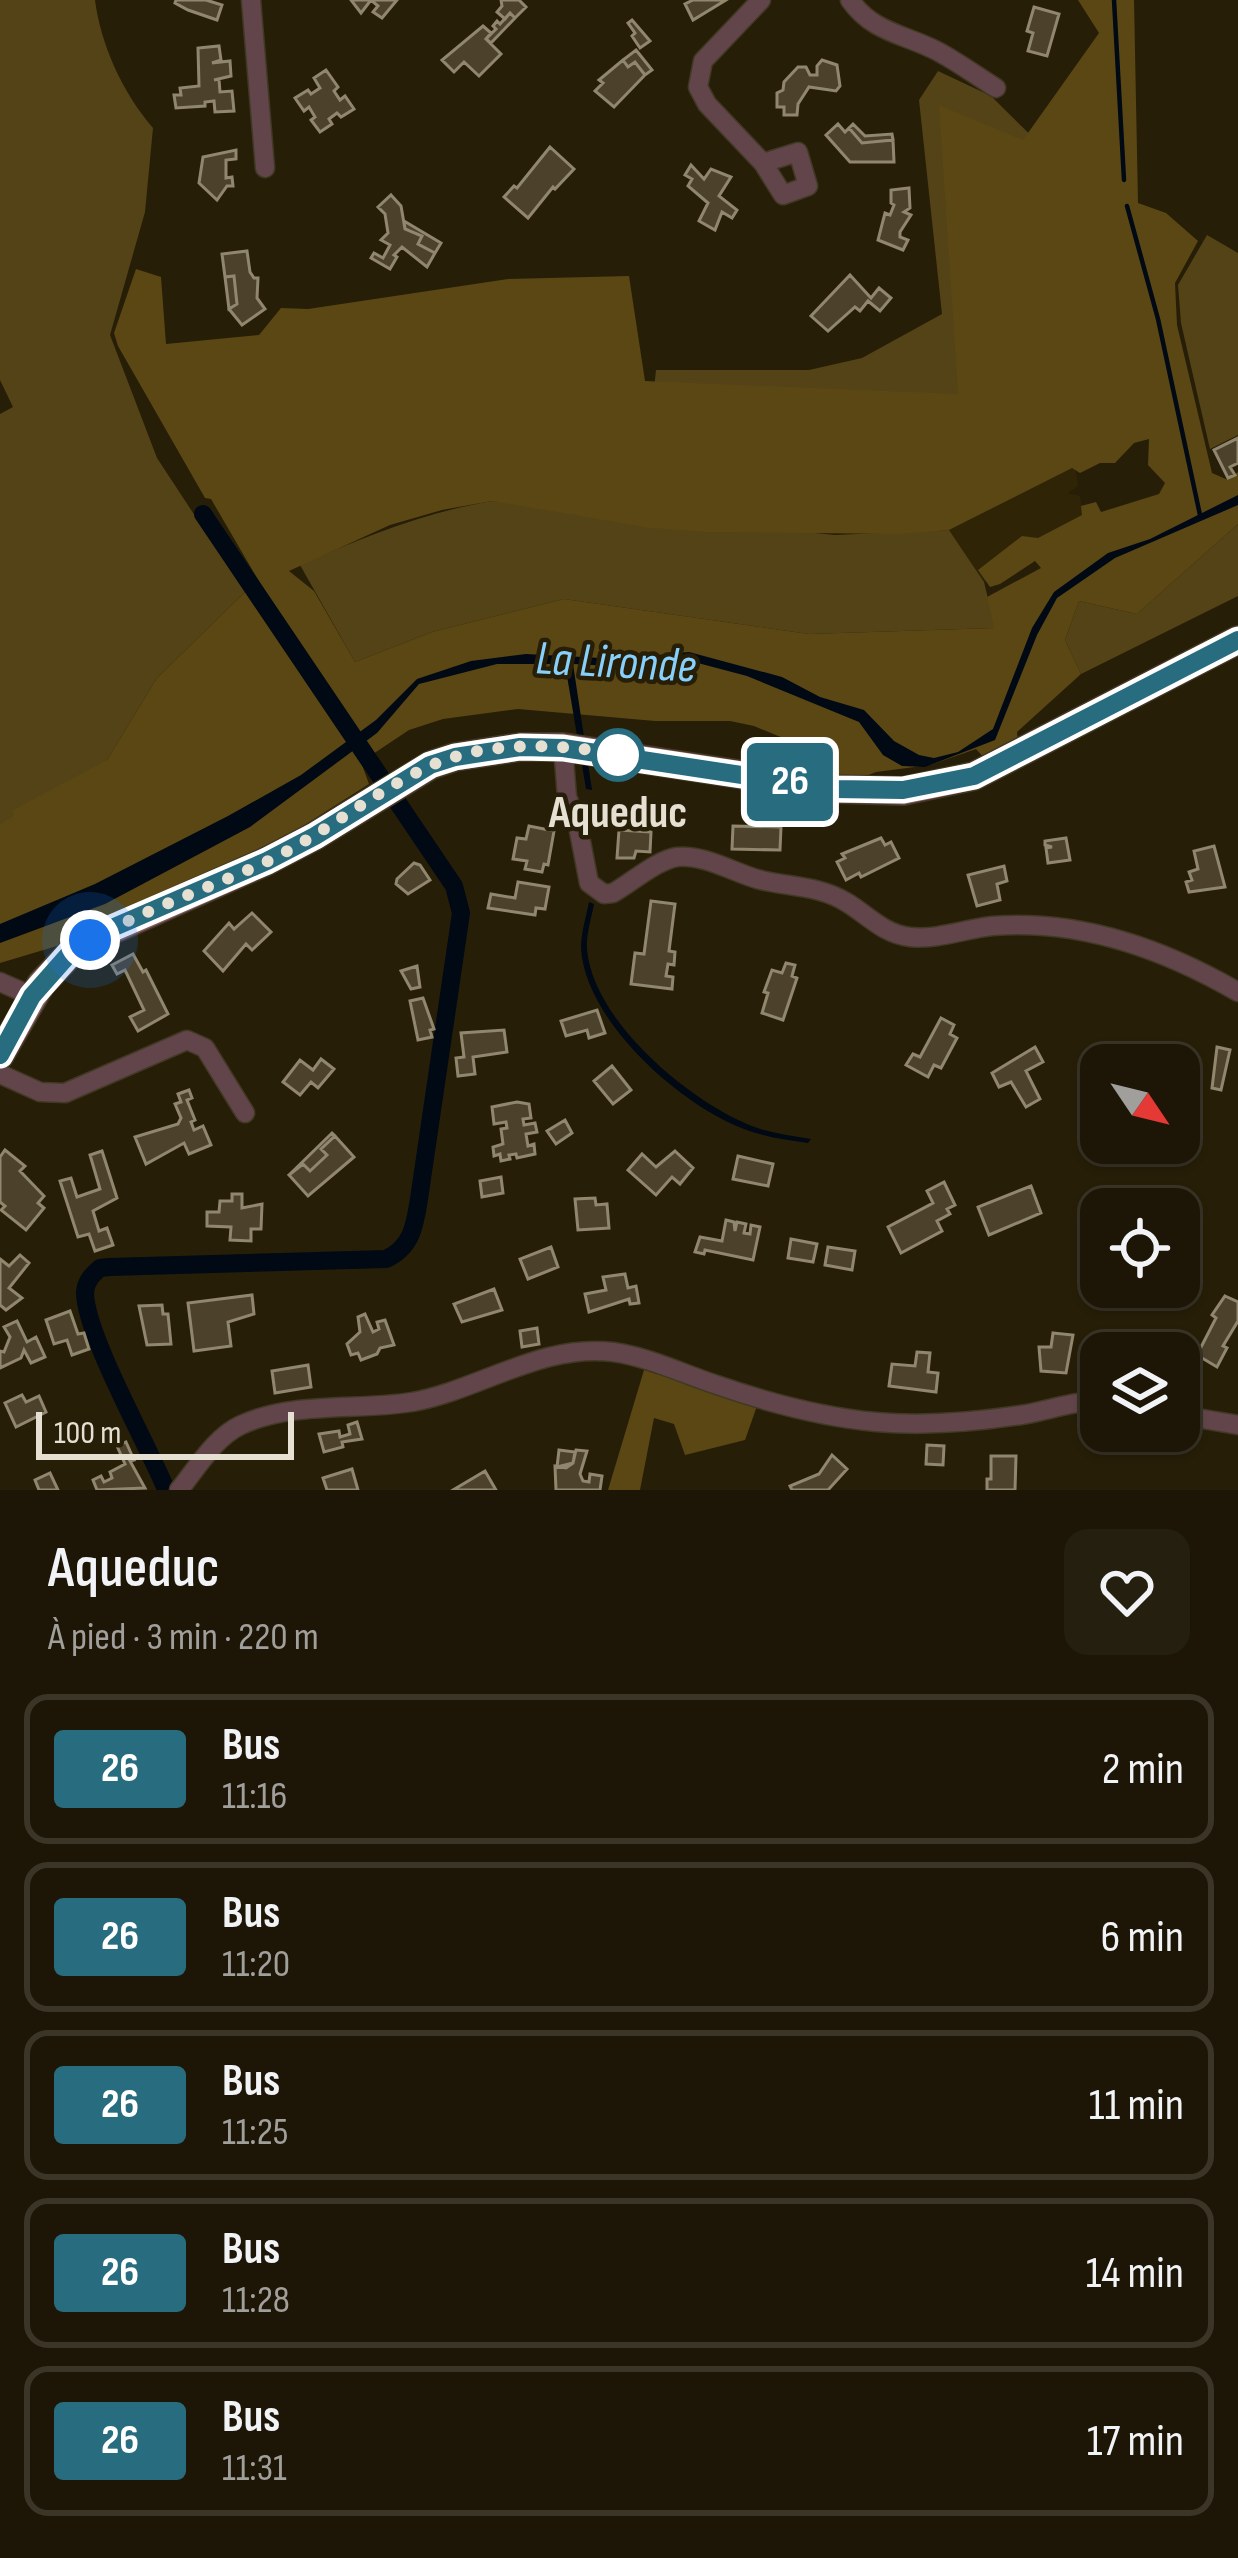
<!DOCTYPE html>
<html lang="fr">
<meta charset="utf-8">
<style>
:root{--surface:#1d1606;--page:#251f10;--text:#f1f3f6;--muted:#a09f9b;--line:#3b3528}
body{margin:0;font-family:"Sofia Sans Condensed",sans-serif;background:var(--page);color:var(--text);height:100vh;display:flex;flex-direction:column;font-size:45px;white-space:nowrap}
*{box-sizing:border-box;margin:0}
p{font-size:39px;color:var(--muted)}
.icon{flex:none;width:66px;height:66px;fill:none;stroke:currentColor;stroke-width:2;stroke-linecap:round;stroke-linejoin:round}
.map{position:relative;height:1490px;overflow:hidden}
.sheet{display:flex;flex-direction:column;background:var(--surface);flex:1}
.sheet>*{flex:none}
.badge{padding:0 24px;border-radius:9px;font-size:42px;line-height:78px}
.needle{width:78px;rotate:125deg}
.fabs{position:absolute;left:1080px;top:1044px;display:grid;gap:24px}
.fabs a{display:grid;place-items:center;width:120px;height:120px;border-radius:24px;background:var(--surface);box-shadow:0 3px 9px #0004,0 0 0 3px var(--line);font-size:60px}
.scale{position:absolute;left:36px;bottom:30px;width:258px;box-sizing:border-box;padding-left:12px;border:6px solid #e5e0d2;border-top:0;font-size:33px;line-height:42px;white-space:nowrap;color:#e5e0d2;-webkit-text-stroke:9px #271e08;paint-order:stroke}
.you{position:absolute;width:60px;height:60px;margin:-30px;border:9px solid #fff;border-radius:50%;background:#1a73e8;box-shadow:0 0 0 18px #1a73e833}
.map>.badge{position:absolute;translate:-50% -50%;box-shadow:0 0 0 6px #fff}
.round{display:grid;place-items:center;flex:none;width:126px;height:126px;border-radius:24px;background:var(--page)}
.summary{display:flex;align-items:center;justify-content:space-between;height:204px;padding:0 48px}
h1{font-size:57px;font-weight:600;line-height:90px}
ul{padding:0;list-style:none}
li{display:flex;align-items:center;gap:36px;height:150px;margin:0 24px 18px;padding:0 24px;border:6px solid var(--line);border-radius:24px}
li div{flex:1}
li b{display:block;font-size:45px}
li em{font-style:normal}
li .badge{min-width:132px;font-weight:700;text-align:center}
.map>svg:first-child{display:block}
.built{fill:#2f2405}
.green{fill:#544316}
.forest{fill:#5a4714;fill-rule:evenodd}
.water{fill:#000914}
.lines{fill:none;stroke-linecap:round;stroke-linejoin:round}
.stream{stroke:#000914;stroke-width:4.5}
.canal{stroke:#000914;stroke-width:18}
.building{fill:#4c422c;stroke:#91866e;stroke-width:3}
.street-casing{stroke:#423924;stroke-width:21}
.secondary-casing{stroke:#423924;stroke-width:30}
.street{stroke:#61454b;stroke-width:18}
.secondary{stroke:#865963;stroke-width:27}
.line-casing{stroke:#fff;stroke-width:27}
.line{stroke:#286c80;stroke-width:18}
.walk{stroke:#e5e0d2;stroke-width:12;stroke-dasharray:0 21.6}
.stop-dot{fill:#fff;stroke:#286c80;stroke-width:6}
.labels{text-anchor:middle;dominant-baseline:central;stroke-width:9;stroke-linejoin:round;paint-order:stroke}
.stop-label{font-size:45px;font-weight:bold;fill:#e5e0d2;stroke:#271e08}
.water-label{font-size:48px;font-style:italic;fill:#88d0fc;stroke:#271e08}
</style>
<div class="map">
<svg width="1238" height="1490" viewBox="0 0 1238 1490">
<rect width="100%" height="100%" fill="#271e08"/>
<path class="built" d="M1075 465 1078 486 1068 493 1080 496 1083 515 1038 556 984 582 949 530Z"/>
<path class="green" d="M0 0H95C101 46 123 93 153 128L145 212 110 335 157 458 245 592 157 678 107 760 0 862V414L13 407 0 380Z
M938 71 991 96 1074 178 1056 431 650 426 656 370H809L862 358 942 314 919 100Z
M1207 235 1238 253V435L1210 449 1181 323 1178 285Z
M492 501 835 535 949 530 984 582 995 628 809 634 564 599 432 632 355 662 300 565C364 537 422 513 492 501Z
M1238 524V596L1081 674 1065 640 1079 601 1137 614Z"/>
<path class="forest" d="M1078 0H1134L1138 203 1166 213 1198 241 1175 283 1177 325 1212 473 1228 480 1238 472V524L1137 614 1079 601 1065 640 1081 674 1017 732 1018 743 985 759 976 749 930 765 876 772 856 780 803 774 807 748 754 726 730 721H655L518 709 443 719 409 730 361 762 369 784 265 850 138 904 67 943 0 963V824L14 816 13 810 107 760 157 678 245 592 260 583 211 499 205 498 118 346 114 333 136 269 161 277 166 344 259 335 281 308 308 309 508 279 629 276 645 381 958 394 939 105 1023 140 1099 33ZM1149 439 1148 465 1165 483 1159 494 1101 512 1096 502 1081 506 1082 515 1038 538 1022 536 978 570 990 587 1000 584 1035 561 1041 568 987 597 994 628 809 634 564 599 432 632 355 662 314 591 289 571 390 525 442 510 492 501 651 528 705 532 899 534 949 530 1072 468 1080 473 1100 463H1115L1134 443Z
M644 1370 757 1406 745 1440 685 1455 674 1424 654 1418 640 1490H608Z"/>
<path class="water" d="M1238 495V505L1115 558 1057 598 1037 635 995 740 925 767 902 766 883 755 859 722 747 676 679 658 612 666 573 664 592 790 586 789 565 664H497L419 684 377 733 250 827 105 904 0 943V924L95 884 228 816 301 775 376 720 417 679 471 661 526 654 619 659 689 652 782 677 820 697 864 710 894 741 919 755 934 758 958 752 993 729 1032 628 1054 592 1108 553 1150 539Z
M589 902 594 904C591 919 586 935 587 950 594 1021 686 1098 747 1124 767 1133 790 1135 811 1139L808 1143C786 1140 765 1137 744 1129 680 1105 585 1021 581 948 581 933 586 917 589 902Z"/>
<g class="lines">
<path class="stream" d="M1114 0 1124 180
M1127 206 1158 319 1200 515"/>
<path class="canal" d="M165 1487C147 1443 85 1334 85 1292 86 1281 92 1275 100 1268L109 1267 386 1259C412 1247 415 1225 419 1199L461 913 454 886 203 514"/>
</g>
<path class="building" d="M176 0H206L222 5 217 20 188 10 175 3Z
M351 0H397L382 18 373 12 378 6 371 0 361 13Z
M501 0H519L526 7 515 18 510 13 505 19 497 12 502 6Z
M693 0H726L693 20 685 4Z
M1034 7 1059 14 1047 56 1028 51 1033 33 1027 31Z
M510 13 515 18 491 43 486 39 496 29 493 26 497 21 500 24Z
M632 20 650 41 640 48 632 36 635 33 628 23Z
M483 26 491 33 486 39 501 54 479 76 464 62 454 72 442 60Z
M219 46 221 60 212 63 230 61 231 76 214 80 219 79 220 92 232 91 234 111 215 112 214 101 205 102V106L176 108 174 95H181L180 88 199 86 198 48Z
M636 50 652 70 645 75 635 62 628 67 623 60Z
M623 60 628 67 635 62 645 75 614 107 595 91 603 83 599 80Z
M822 60 837 65 840 86 836 91 809 87 798 104 797 115H784V107H777V93L783 90 784 82 798 67H806L810 75H817V66Z
M326 70 338 87 334 91 340 100 345 96 354 109 341 117 337 113 329 119 332 124 320 132 311 120 315 117 309 107 304 111 295 98 308 90 311 94 320 88 314 78Z
M838 124 845 132 849 128 862 143 893 140 894 162H850L826 135Z
M853 124 865 136 892 134 893 140 862 143 849 128Z
M550 147 574 169 555 189 553 187 528 218 504 197 514 186 517 188Z
M236 150V159L226 160V178L232 177 233 186H227L217 200 199 183 203 157Z
M691 165 704 179 711 169 731 177 719 196 737 210 732 218 722 212 715 230 699 221 708 203 688 186 692 179 685 175Z
M909 188 910 208 904 212 911 215 900 232V237L908 240 903 250 878 240 885 213 890 215 894 205 891 203V190Z
M391 195 401 206 405 229 422 236 418 244 435 253 427 267 402 247 394 255 397 257 390 269 371 258 374 253 383 258 390 245 381 240 388 233 385 214 378 207Z
M404 221 441 243 435 253 418 244 422 236 405 229Z
M247 251 250 272 254 278H258L257 298 265 309 242 325 229 309 237 304 234 276 225 277 222 254Z
M850 275 871 298 879 288 891 298 880 311 868 301 860 311 855 307 828 331 811 316Z
M234 276 237 304 229 309 225 277Z
M1238 438V463L1230 467 1235 475 1228 478 1214 450Z
M529 826 554 831 548 865 544 864 542 872 525 869 527 861 513 859 517 838 526 839Z
M733 826 781 827 780 850 732 849Z
M619 830 651 832 650 852 636 851 634 858H617Z
M881 838 885 845 891 842 899 858 861 877 859 873 846 880 837 862 845 858 842 854Z
M1066 838 1070 860 1048 863 1046 848 1052 847 1045 845V841Z
M1214 846 1225 887 1189 892 1186 882 1192 880 1189 872 1198 869 1194 851Z
M414 863 420 865 430 880 408 894 396 884 397 879Z
M1004 866 1007 881 997 884 1000 900 977 906 968 875Z
M518 882 549 887 545 909 536 908 535 915 488 908 491 894 515 898Z
M651 901 675 904 669 951 675 952 674 965 668 964 666 976 673 977 672 989 631 984 635 953 644 954Z
M252 913 271 932 252 950 246 944 223 971 204 951 229 923 234 929Z
M133 954 143 972 146 970 168 1014 138 1031 130 1017 144 1010 125 970 117 974 112 965Z
M786 963 795 965 792 976 797 978 783 1020 762 1013 768 993 764 992 772 970 782 973Z
M417 966 420 987 411 989 401 971Z
M423 998 434 1029 430 1030 432 1037 418 1040 410 1001Z
M597 1010 605 1033 589 1038 587 1030 566 1036 561 1021Z
M941 1018 954 1025 950 1034 957 1038 941 1068 934 1065 928 1077 906 1065 913 1054 920 1057Z
M504 1030 507 1052 473 1057 475 1074 458 1076 456 1058 464 1057 461 1033Z
M1035 1047 1043 1062 1026 1071 1040 1099 1026 1107 1011 1082 999 1087 992 1073Z
M1217 1047 1230 1050 1221 1090 1212 1088Z
M321 1059 334 1069 318 1088 311 1082 300 1095 283 1082 300 1060 313 1070Z
M612 1066 631 1090 613 1104 594 1081Z
M189 1090 192 1098 187 1100 195 1120 191 1122 194 1130 203 1126 211 1145 189 1154 184 1143 146 1164 135 1137 178 1124 181 1118 175 1104 181 1102 178 1094Z
M517 1102 529 1104 531 1118 523 1119 524 1125 535 1123 537 1132 526 1134 528 1146 534 1144 535 1154 517 1158 516 1154 509 1155 510 1159 501 1161 500 1154 494 1156 493 1147 503 1144 501 1129 507 1128 506 1122 494 1124 492 1107Z
M565 1120 572 1133 556 1144 547 1131Z
M332 1133 335 1136 321 1149 327 1155 310 1171 303 1164 289 1175Z
M335 1136 354 1157 308 1196 289 1175 303 1164 310 1171 327 1155 321 1149Z
M5 1150 25 1166 20 1171 44 1196 38 1203 44 1208 26 1230 1 1210 5 1206 0 1202V1157Z
M102 1151 117 1198 93 1211 99 1231 107 1228 113 1245 95 1251 89 1234 78 1237 60 1181 71 1178 77 1197 100 1189 90 1155Z
M675 1151 693 1168 680 1184 672 1177 656 1195 628 1170 642 1154 656 1167Z
M738 1156 773 1164 768 1186 733 1179Z
M501 1177 503 1193 482 1197 480 1181Z
M944 1182 955 1205 947 1209 950 1214 937 1221 942 1231 901 1253 888 1227 933 1203 927 1191Z
M1031 1186 1041 1213 989 1235 978 1207Z
M232 1194H242V1208L262 1204 261 1229H251V1241L230 1240 231 1227 207 1226V1212H219L220 1201H232Z
M595 1198 596 1205 607 1204 609 1228 578 1230 575 1199Z
M726 1220 734 1222 735 1231 737 1222 746 1224 744 1233 750 1234 751 1225 760 1227 753 1260 705 1250 704 1254 695 1252 700 1237 722 1241Z
M791 1239 817 1244 813 1262 788 1258Z
M551 1247 558 1267 528 1279 520 1259Z
M828 1247 855 1251 852 1270 825 1265Z
M20 1255 29 1263 9 1288 22 1298 6 1310 0 1305V1259L9 1266Z
M625 1274 628 1288 636 1286 639 1303 630 1304 629 1299 589 1312 585 1294 606 1290 603 1277Z
M494 1289 502 1310 462 1322 454 1304Z
M252 1295 254 1314 228 1322 231 1346 194 1351 188 1303Z
M1225 1296 1238 1302V1321L1223 1346 1227 1348 1217 1367 1197 1355 1216 1318 1212 1315Z
M162 1305 163 1314H168L171 1344 147 1345 139 1306Z
M70 1311 78 1334 84 1333 89 1349 72 1355 67 1340 54 1344 46 1320Z
M365 1314 373 1332 379 1329 377 1322 385 1320 394 1345 380 1348 377 1354 361 1360 358 1353 351 1355 347 1344 360 1332 358 1317Z
M17 1321 27 1342 36 1337 45 1357 31 1363 24 1350 21 1358 0 1368V1351L4 1352 10 1337 4 1327Z
M537 1328 539 1344 522 1347 520 1331Z
M1053 1333 1073 1335 1066 1373 1041 1371 1039 1347H1051Z
M917 1352 930 1353 928 1372 938 1373 936 1392 889 1386 892 1364 915 1366Z
M308 1365 311 1387 275 1393 272 1371Z
M22 1395 26 1402 39 1396 46 1412 16 1427 5 1403Z
M357 1422 362 1439 342 1442 343 1447 324 1452 319 1434 339 1431 340 1437 350 1434 348 1425Z
M126 1442 134 1460 130 1461 145 1488 97 1490 93 1480 101 1476 104 1482 112 1478 110 1472 125 1464 117 1446Z
M927 1445 944 1446 943 1465 926 1464Z
M559 1450 575 1452 573 1463 557 1467Z
M576 1450 587 1451 580 1474 583 1481 589 1482 590 1474 602 1476 600 1490H556L555 1466 566 1468 573 1463Z
M832 1455 847 1469 828 1490H792L790 1486 819 1474Z
M991 1456H1016L1015 1490H987V1479H991Z
M352 1469 358 1490H327L323 1478Z
M485 1471 496 1490H453Z
M50 1473 58 1490H39L35 1480Z"/>
<g class="lines">
<g class="street-casing">
<path id="street" d="M251 0 265 168
M761 0 703 61 698 87 707 104 763 163 783 195 808 186 798 152 763 163
M850 0C873 33 905 34 939 52 959 63 977 76 996 88
M563 747 567 797 577 821 589 883 604 894 613 893C631 883 657 860 677 857 703 854 733 872 757 879 787 887 818 885 846 902 868 915 883 934 910 937 937 940 965 929 992 926 1079 919 1164 949 1238 992
M0 982 32 996
M0 1074 40 1092 65 1093 187 1040 205 1048 245 1113
M1179 1415 1238 1425
M179 1490C197 1468 215 1437 241 1425 293 1401 356 1411 412 1402 479 1390 542 1343 613 1352 649 1357 683 1374 717 1385 769 1403 821 1417 876 1422 922 1426 975 1422 1021 1415 1048 1411 1074 1400 1101 1402"/>
</g>
<g class="secondary-casing">
<path id="secondary" d="M0 1055 41 984 71 953 90 940 267 861 315 836 431 765 455 757 520 747H563L834 789 903 791 974 776 1238 640"/>
</g>
<use href="#street" class="street"/>
<use href="#secondary" class="secondary"/>
</g>
<g class="lines">
<g class="line-casing">
<path id="line" d="M0 1055 32 996 70 953 112 928 267 861 315 836 430 765 455 757 520 747 563 748 834 789 903 790 974 776 1238 640"/>
</g>
<use href="#line" class="line"/>
<path class="walk" d="M90 940C147 909 209 888 268 861 324 834 372 793 428 767 484 740 562 743 618 755"/>
</g>
<circle class="stop-dot" cx="618" cy="755" r="24"/>
<g class="labels">
<g class="stop-label">
<text x="618" y="813">Aqueduc</text>
</g>
<g class="water-label">
<text transform="translate(616 663) rotate(3)">La Lironde</text>
</g>
</g>
</svg>
<div class="fabs">
<a><svg class="needle" viewBox="-14 -14 28 28"><path d="M0-13l5 13h-10z" fill="#e53935"/><path d="M0 13l5-13h-10z" fill="#a09f9b"/></svg></a>
<a><svg class="icon" aria-label="locate" viewBox="0 0 24 24"><circle cx="12" cy="12" r="6"/><path d="M12 2v4M12 18v4M2 12h4M18 12h4"/></svg></a>
<a><svg class="icon" aria-label="layers" viewBox="0 0 24 24"><path d="M12 4l9 5-9 5-9-5zM3 14l9 5 9-5"/></svg></a>
</div>
<div class="scale">100 m</div>
<div class="you" style="left:90px;top:940px"></div>
<b class="badge" style="left:790px;top:782px;background:#286c80;color:#fff">26</b>
</div>
<section class="sheet">
<div class="summary"><div><h1>Aqueduc</h1><p>À pied · 3 min · 220 m</p></div><a class="round"><svg class="icon" aria-label="heart" viewBox="0 0 24 24"><path d="M12 20l-8-8c-3-5 5-10 8-4 3-6 11-1 8 4z"/></svg></a></div>
<ul>
<li><span class="badge" style="background:#286c80;color:#fff">26</span><div><b>Bus</b><p>11:16</p></div><em>2 min</em></li>
<li><span class="badge" style="background:#286c80;color:#fff">26</span><div><b>Bus</b><p>11:20</p></div><em>6 min</em></li>
<li><span class="badge" style="background:#286c80;color:#fff">26</span><div><b>Bus</b><p>11:25</p></div><em>11 min</em></li>
<li><span class="badge" style="background:#286c80;color:#fff">26</span><div><b>Bus</b><p>11:28</p></div><em>14 min</em></li>
<li><span class="badge" style="background:#286c80;color:#fff">26</span><div><b>Bus</b><p>11:31</p></div><em>17 min</em></li>
</ul>
</section>
